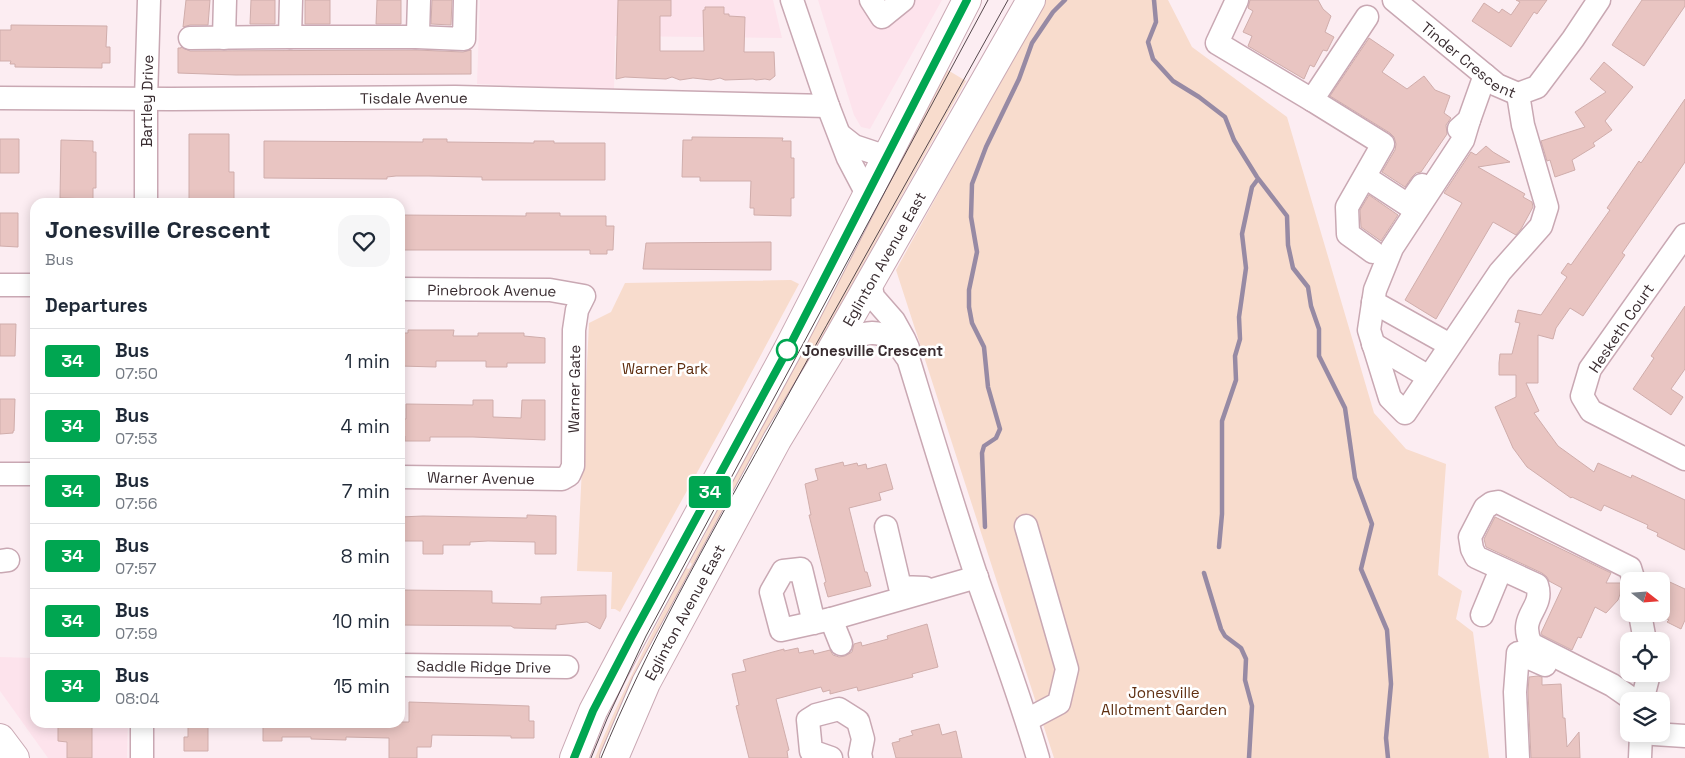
<!DOCTYPE html>
<style>
:root{--surface:#fff;--page:#f6f6f7;--text:#1f2937;--muted:#747a83;--line:#e0e1e3}
body{margin:0;font-family:"Space Grotesk",sans-serif;background:var(--page);color:var(--text);height:100vh;display:flex;flex-direction:column;font-size:19px;white-space:nowrap}
*{box-sizing:border-box;margin:0}
p{font-size:16px;color:var(--muted)}
.icon{flex:none;width:28px;height:28px;fill:none;stroke:currentColor;stroke-width:2;stroke-linecap:round;stroke-linejoin:round}
.map{position:relative;flex:1;overflow:hidden}
.sheet{position:absolute;left:30px;top:198px;width:375px;height:530px;display:flex;flex-direction:column;background:var(--surface);border-radius:15px;box-shadow:0 2px 12px #0003}
.sheet>*{flex:none}
.badge{padding:0 10px;border-radius:4px;font-size:18px;line-height:32px}
.needle{width:32px;rotate:107deg}
.tools{position:absolute;left:1620px;top:572px;display:grid;gap:10px}
.tools a{display:grid;place-items:center;width:50px;height:50px;border-radius:10px;background:var(--surface);box-shadow:0 2px 12px #0003;font-size:25px}
.map>.badge{position:absolute;translate:-50% -50%;box-shadow:0 0 0 2px #fff}
h2{padding:0 15px;font-size:19px;line-height:45px}
.round{display:grid;place-items:center;flex:none;width:52px;height:52px;border-radius:15px;background:var(--page)}
.summary{display:flex;align-items:center;justify-content:space-between;height:85px;padding:0 15px}
h1{font-size:24px;font-weight:700;line-height:38px}
ul{padding:0;list-style:none}
li{display:flex;align-items:center;gap:15px;height:65px;padding:0 15px;border-top:1px solid var(--line)}
li div{flex:1}
li b{display:block;font-size:19px}
li em{font-style:normal}
li .badge{min-width:55px;font-weight:700;text-align:center}
.map>svg:first-child{display:block}
.built{fill:#fde3ec}
.green{fill:#f8dccd}
.lines{fill:none;stroke-linecap:round;stroke-linejoin:round}
.stream{stroke:#978aa4;stroke-width:4.5}
.building{fill:#e9c5c2;stroke:#d0adab}
.minor-casing{stroke:#c9a8b3;stroke-width:25}
.major-casing{stroke:#c9a8b3;stroke-width:30}
.minor{stroke:#fff;stroke-width:22}
.major{stroke:#fff;stroke-width:28}
.tram{stroke:#56484d;stroke-width:1}
.line-casing{stroke:#fff;stroke-width:11}
.line{stroke:#00a651;stroke-width:8}
.stop-dot{fill:#fff;stroke:#00a651;stroke-width:2.5}
.labels{text-anchor:middle;dominant-baseline:central;stroke-width:5;stroke-linejoin:round;paint-order:stroke}
.street-label{font-size:15px;fill:#392c30;stroke:#fff}
.stop-label{font-size:15px;font-weight:bold;fill:#392c30;stroke:#fff;text-anchor:start}
.park-label{font-size:15px;fill:#5f2f11;stroke:#fff}
</style>
<div class="map">
<svg width="1685" height="758" viewBox="0 0 1685 758">
<rect width="100%" height="100%" fill="#fcedf2"/>
<path class="built" d="M480 0H773L782 38 615 36 614 89 477 84Z
M818 0H942L870 129 861 127 854 115Z
M0 657 35 658V722L128 723 127 758H48L0 691Z"/>
<path class="green" d="M1045 0H1168L1192 47 1287 117 1374 413 1406 449 1446 464 1438 575 1462 591 1456 619 1473 632 1489 758H1054L896 270Z
M946 69 966 81 775 422 603 758H595C621 693 653 631 686 568L689 569 692 564 690 562 707 531 702 528Z
M791 280 799 284 720 431 620 612 615 609H611L612 572 577 571 589 323 611 312 625 283Z"/>
<g class="lines">
<path class="stream" d="M1154 0 1156 22 1148 42 1153 59 1173 81 1199 97 1225 117 1234 140 1257 177 1287 216 1288 245 1293 268 1308 287 1311 306 1319 329V356L1345 408 1355 478 1372 524 1361 569 1387 630 1391 684 1386 738 1388 758
M985 527 982 453 984 446 996 438 1000 429 988 387 984 347 972 323 969 307V290L977 252 971 217 972 184 986 147 1019 79 1032 43 1053 12 1065 0
M1219 547 1222 514V421L1236 380 1235 356 1240 339 1239 317 1246 268 1242 234 1252 187 1258 179
M1204 573 1221 629 1225 636 1241 648 1246 659 1245 680 1252 706 1249 758"/>
</g>
<path class="building" d="M186 0H210L208 25H190L183 27Z
M251 0H275V24H250Z
M305 0H330V24H305Z
M377 0H401V24H376Z
M432 0H452L451 25 431 24Z
M618 0H671V16H660V51H704L703 10H705V7H724V14H729V16L745 17 744 52H774L775 76 770 80 765 79 756 80 753 79 725 80 720 78 711 80 693 78 680 80 672 77 666 79 625 77 616 79Z
M1250 0H1318L1323 9 1331 16 1325 32 1334 37 1327 51 1323 50 1314 67 1310 65 1304 79 1248 46 1252 36 1243 32 1253 11 1248 8Z
M1516 0H1547L1537 14 1534 12 1511 47 1472 21 1484 3 1499 13 1502 9 1511 15 1520 2Z
M1642 0H1685V6L1644 66 1612 45Z
M11 25 107 26 106 47H110V63H102V68L15 67V64H10L11 61H0V30H11Z
M1369 38 1394 55 1382 72 1407 89 1424 76 1435 90 1450 96 1444 113 1451 118 1446 125 1447 134 1421 172 1416 173 1412 177 1405 187 1382 172 1395 150 1396 144 1394 137 1390 133 1330 96Z
M181 47 190 51 416 50 463 52 471 50V74L236 75 178 73V48H181Z
M1604 62 1633 87 1605 121 1612 130 1593 143 1595 146 1572 160 1575 170 1555 177 1550 160 1547 161 1541 141 1585 127 1575 112 1606 92 1590 79Z
M1685 99V162L1622 253 1625 255 1583 316 1570 308 1556 328 1553 339 1538 335V383H1526L1539 411 1534 413 1558 446 1594 472 1598 463 1631 478 1632 475 1685 500V550L1657 536 1658 533 1647 528 1648 525 1606 506 1604 505 1601 511 1572 497 1571 498 1527 467 1513 448 1495 407 1516 397V375H1499V363L1500 354H1512L1520 323 1515 322 1518 310 1541 315 1567 277 1561 273 1568 263 1571 265 1610 210 1607 208 1639 161 1641 163Z
M189 134H229V172H234V202H189Z
M692 137 783 138 782 141H791V158H794V198H791V216L754 215V208H750L751 181H700V177H682L683 140H692Z
M0 139H19V173H0Z
M423 139H447V142L534 143V141H554V143H605V180H482V177L429 176H396L387 177V179L264 178V141L423 142Z
M61 140 93 141V152H96V188H93V199L60 198Z
M1486 146 1493 152 1510 162 1478 167 1525 194 1523 197 1532 202 1533 207 1521 229 1516 235 1493 222 1436 319 1405 300 1462 203 1444 193 1471 152 1476 155Z
M1369 195 1398 215 1381 241 1361 227 1360 210Z
M0 213H18V247L0 246Z
M526 213H560V216H606V226H614L613 250H607V254H590V250H400V215L526 216Z
M771 242V270L643 269 646 243Z
M1685 306V369L1671 389 1683 397 1671 415 1633 389 1654 358 1651 356Z
M0 324H16L15 356H0Z
M408 330H454L453 336H478V333H524V336L545 338V363H507V367H486V361H436V367L400 366V333H408Z
M0 399H15L14 431H13V433L0 434Z
M473 400H493V417L521 418 522 400H545V440L473 437H430V441H405V436H400V419H406V404L473 405Z
M843 462 844 466 857 463 858 466 866 464 867 469 886 464 893 489 879 493 881 500 849 508 865 572H867L871 586 828 597 824 583 826 582 809 515H811L805 484 818 480 815 469Z
M527 515 556 516V554H535V542L488 541 470 542V545H443V554H423V541H400V517L423 516 527 518Z
M1495 517 1611 573 1606 583H1621L1620 594 1618 600 1606 613 1595 607 1581 638 1578 637 1572 650 1542 635 1541 633 1562 588 1549 581 1547 577 1542 573 1486 547 1484 539Z
M1661 578 1685 589V620L1681 629 1667 622 1669 620 1661 616Z
M400 590 492 591V603L541 604V597L606 595V617L600 629 587 622 556 625V629L514 628 511 626 400 625Z
M927 624 938 667 912 674 913 677 858 691 857 687 830 694V690L823 692 821 687 776 699 789 750 787 751 788 758H749L736 706 739 705 732 674 746 671 743 660 784 649V651L798 648 799 653 813 650 814 654 830 650 833 655 839 657 845 656 852 652 854 644 861 642 862 646 888 639 887 636Z
M1538 676 1542 677V685L1561 684 1563 718H1565L1567 747 1579 732 1580 758H1531L1528 692 1529 677Z
M409 702 529 706V721H534V738H511V736L432 735 431 747H417V758H389V738L346 737V740L311 739V737H282V741H263V722H409Z
M58 722H92V758H67V742L58 741Z
M188 723H208V751H184V737H188Z
M939 724 942 735 956 731 962 758H896L892 743 900 741 899 739 913 735 911 731Z"/>
<g class="lines">
<g class="minor-casing">
<g id="minor">
<path d="M291 0 290 37H416L418 33 419 0"/>
<path d="M792 0 828 106 848 158 868 196"/>
<path d="M871 0 882 17 903 0"/>
<path d="M1237 0 1217 43 1312 100 1367 17"/>
<path id="s1" d="M1394 0 1497 85 1518 94 1537 87 1573 39 1599 0"/>
<path d="M416 37 464 39 465 0"/>
<path d="M190 38 290 37"/>
<path d="M224 38 225 0"/>
<path id="s2" d="M0 98 171 99 455 97 828 106"/>
<path d="M1312 100 1383 144 1347 207 1348 234 1373 252"/>
<path d="M1469 120 1463 140 1392 248 1375 290 1369 330 1390 398 1405 413 1500 272 1541 226 1547 207 1523 125 1518 94"/>
<path d="M1459 129 1469 120 1485 75"/>
<path d="M840 135 854 146 887 157"/>
<path d="M1365 177 1408 205 1422 185"/>
<path id="s3" d="M146 202V99L149 0"/>
<path d="M1685 235 1590 369 1582 396 1591 411 1685 459"/>
<path d="M870 282 873 297 894 321 904 339 908 348 909 361C931 433 953 506 977 578 998 638 1020 697 1038 758"/>
<path d="M0 285H35"/>
<path id="s4" d="M400 289 550 290 584 296 577 310 574 330 573 466 569 475 562 479 400 477"/>
<path d="M1373 302 1450 345"/>
<path d="M1373 344 1429 377"/>
<path d="M832 349C862 331 884 322 906 356"/>
<path d="M0 474H35"/>
<path d="M1026 526 1067 669 1059 703 1027 720"/>
<path d="M886 527 900 587 925 588"/>
<path d="M0 561 8 560"/>
<path d="M1634 581 1630 568 1498 502 1492 503 1485 508 1470 537 1472 549 1476 557 1537 585C1545 609 1517 615 1531 644L1612 685 1635 701"/>
<path d="M1640 614 1645 641"/>
<path d="M1482 615 1501 569"/>
<path d="M831 619 841 644"/>
<path d="M814 623 801 569 783 571 771 592 781 630 831 619 977 577"/>
<path id="s5" d="M400 665 567 667"/>
<path d="M1642 701 1649 674"/>
<path d="M1654 734 1685 736"/>
<path d="M142 758V722"/>
<path d="M831 758 811 751 808 720 816 715 839 709 858 721 863 739 860 754 861 758"/>
<path d="M1518 758 1515 692 1518 653 1545 665"/>
<path d="M1640 758 1641 734"/>
</g>
</g>
<g class="major-casing">
<g id="major">
<path d="M0 738 15 758"/>
<path d="M574 758 593 711 631 639 787 351 967 0"/>
<path id="s6" d="M614 758 646 683 777 440 832 349 1031 0"/>
</g>
</g>
<use href="#minor" class="minor"/>
<use href="#major" class="major"/>
<path class="tram" d="M591 758 607 719 646 636 988 0
M601 758C647 646 708 540 766 435 846 289 928 145 1008 0"/>
</g>
<g class="lines">
<g class="line-casing">
<path id="line" d="M574 758 593 711 631 638 787 351 967 0"/>
</g>
<use href="#line" class="line"/>
</g>
<circle class="stop-dot" cx="787" cy="350" r="10"/>
<g class="labels">
<g class="street-label">
<text stroke="none"><textPath href="#s1" startOffset="96">Tinder Crescent</textPath></text>
<text stroke="none"><textPath href="#s2" startOffset="414">Tisdale Avenue</textPath></text>
<text stroke="none"><textPath href="#s3" startOffset="101">Bartley Drive</textPath></text>
<text stroke="none"><textPath href="#s6" startOffset="568">Eglinton Avenue East</textPath></text>
<text stroke="none"><textPath href="#s4" startOffset="92">Pinebrook Avenue</textPath></text>
<text transform="translate(1621 328) rotate(-56)">Hesketh Court</text>
<text transform="translate(574 389) rotate(-89)">Warner Gate</text>
<text transform="translate(481 478) rotate(1)">Warner Avenue</text>
<text stroke="none"><textPath href="#s6" startOffset="162">Eglinton Avenue East</textPath></text>
<text stroke="none"><textPath href="#s5" startOffset="84">Saddle Ridge Drive</textPath></text>
</g>
<g class="stop-label">
<text x="802" y="350">Jonesville Crescent</text>
</g>
<g class="park-label">
<text x="665" y="368">Warner Park</text>
<text x="1164" y="692">Jonesville<tspan x="1164" dy="17">Allotment Garden</tspan></text>
</g>
</g>
</svg>
<div class="tools">
<a><svg class="needle" viewBox="-14 -14 28 28"><path d="M0-13l5 13h-10z" fill="#e53935"/><path d="M0 13l5-13h-10z" fill="#747a83"/></svg></a>
<a><svg class="icon" aria-label="locate" viewBox="0 0 24 24"><circle cx="12" cy="12" r="6"/><path d="M12 2v4M12 18v4M2 12h4M18 12h4"/></svg></a>
<a><svg class="icon" aria-label="layers" viewBox="0 0 24 24"><path d="M12 4l9 5-9 5-9-5zM3 14l9 5 9-5"/></svg></a>
</div>
<b class="badge" style="left:710px;top:492px;background:#00a651;color:#fff">34</b>
<section class="sheet">
<div class="summary"><div><h1>Jonesville Crescent</h1><p>Bus</p></div><a class="round"><svg class="icon" aria-label="heart" viewBox="0 0 24 24"><path d="M12 20l-8-8c-3-5 5-10 8-4 3-6 11-1 8 4z"/></svg></a></div>
<h2>Departures</h2>
<ul>
<li><span class="badge" style="background:#00a651;color:#fff">34</span><div><b>Bus</b><p>07:50</p></div><em>1 min</em></li>
<li><span class="badge" style="background:#00a651;color:#fff">34</span><div><b>Bus</b><p>07:53</p></div><em>4 min</em></li>
<li><span class="badge" style="background:#00a651;color:#fff">34</span><div><b>Bus</b><p>07:56</p></div><em>7 min</em></li>
<li><span class="badge" style="background:#00a651;color:#fff">34</span><div><b>Bus</b><p>07:57</p></div><em>8 min</em></li>
<li><span class="badge" style="background:#00a651;color:#fff">34</span><div><b>Bus</b><p>07:59</p></div><em>10 min</em></li>
<li><span class="badge" style="background:#00a651;color:#fff">34</span><div><b>Bus</b><p>08:04</p></div><em>15 min</em></li>
</ul>
</section>
</div>
